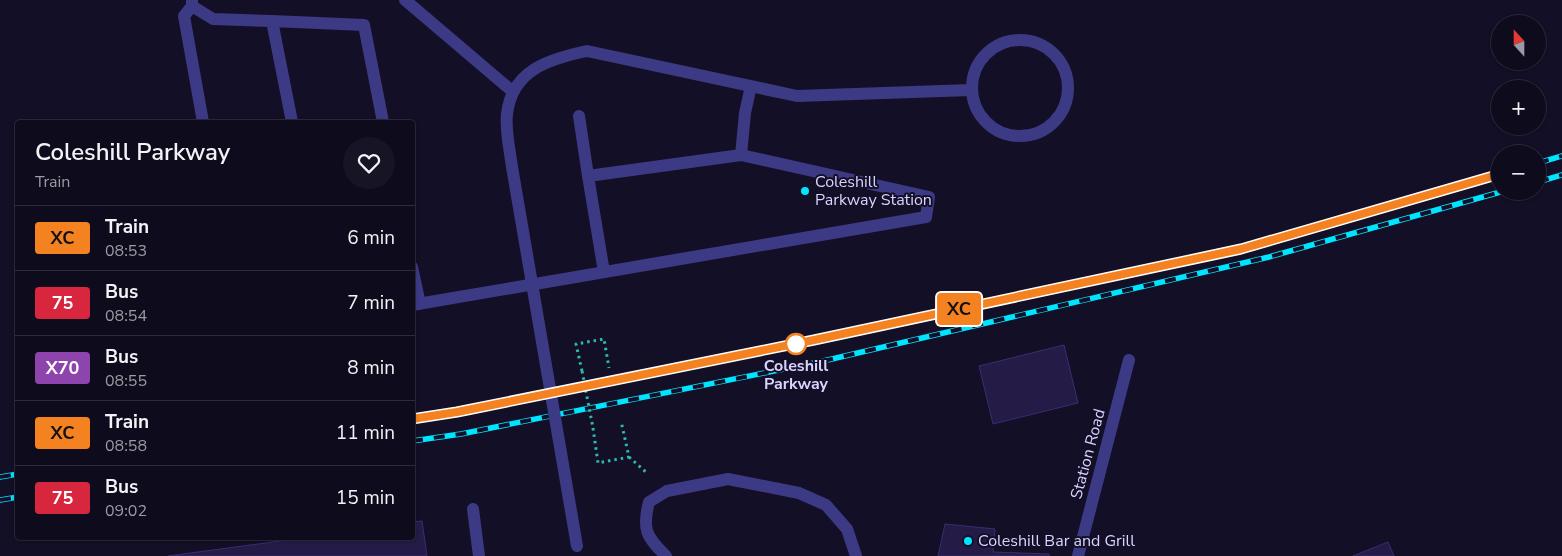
<!DOCTYPE html>
<meta charset="utf-8">
<style>
:root{--surface:#0e0b1c;--page:#171425;--text:#f1f3f6;--muted:#9b9ba3;--line:#2e2b3b}
body{margin:0;font-family:"Nunito Sans",sans-serif;background:var(--page);color:var(--text);height:100vh;display:flex;flex-direction:column;font-size:19px;white-space:nowrap}
*{box-sizing:border-box;margin:0}
p{font-size:16px;color:var(--muted)}
.icon{flex:none;width:28px;height:28px;fill:none;stroke:currentColor;stroke-width:2;stroke-linecap:round;stroke-linejoin:round}
.map{position:relative;flex:1;overflow:hidden}
.side{position:absolute;left:15px;top:120px;width:400px;height:420px;display:flex;flex-direction:column;background:var(--surface);border-radius:5px;box-shadow:0 1px 4px #0004,0 0 0 1px var(--line)}
.side>*{flex:none}
.badge{padding:0 10px;border-radius:4px;font-size:18px;line-height:32px}
.needle{width:32px;rotate:339deg}
.fabs{position:absolute;left:1491px;top:15px;display:grid;gap:10px}
.fabs a{display:grid;place-items:center;width:55px;height:55px;border-radius:50%;background:var(--surface);box-shadow:0 1px 4px #0004,0 0 0 1px var(--line);font-size:25px}
.map>.badge{position:absolute;translate:-50% -50%;box-shadow:0 0 0 2px #fff}
.round{display:grid;place-items:center;flex:none;width:52px;height:52px;border-radius:26px;background:var(--page)}
.overview{display:flex;align-items:center;justify-content:space-between;height:85px;padding:0 20px}
h1{font-size:24px;font-weight:600;line-height:38px}
ul{padding:0;list-style:none}
li{display:flex;align-items:center;gap:15px;height:65px;padding:0 20px;border-top:1px solid var(--line)}
li div{flex:1}
li b{display:block;font-size:19px}
li em{font-style:normal}
li .badge{min-width:55px;font-weight:700;text-align:center}
.map>svg:first-child{display:block}
.building{fill:#241b47;stroke:#3b2d73}
.lines{fill:none;stroke-linecap:round;stroke-linejoin:round}
.path{stroke:#2fb8b0;stroke-width:3;stroke-dasharray:2.5 4;stroke-linecap:butt}
.minor{stroke:#3d3a85;stroke-width:12}
.rail-casing{stroke:#00e5ff;stroke-width:5.5}
.rail{stroke:#130f26;stroke-width:4;stroke-dasharray:11;stroke-linecap:butt}
.path-bridge{stroke:#2fb8b0;stroke-width:3;stroke-dasharray:2.5 4;stroke-linecap:butt}
.minor-bridge{stroke:#3d3a85;stroke-width:12}
.line-casing{stroke:#fff;stroke-width:11}
.line{stroke:#f58220;stroke-width:8}
.poi-dot{fill:#00e5ff;stroke:#130f26;stroke-width:2}
.stop-dot{fill:#fff;stroke:#f58220;stroke-width:2.5}
.labels{text-anchor:middle;dominant-baseline:central;stroke-width:4;stroke-linejoin:round;paint-order:stroke}
.poi-label{font-size:16px;fill:#d9d4ff;stroke:#130f26;text-anchor:start}
.stop-label{font-size:16px;font-weight:bold;fill:#d9d4ff;stroke:#130f26}
.street-label{font-size:16px;fill:#d9d4ff;stroke:#130f26}
</style>
<div class="map">
<svg width="1562" height="556" viewBox="0 0 1562 556">
<rect width="100%" height="100%" fill="#130f26"/>
<path class="building" d="M1064 345 1078 403 993 424 979 366Z
M422 521 427 556H168L303 538H412V522Z
M945 524 995 529 993 552 1049 554V556H938Z
M1388 542 1394 556H1353Z"/>
<g class="lines">
<path class="path" d="M582 371 576 344 604 339 609 368
M593 428 598 463 629 457 621 421
M629 457 647 473"/>
<path class="minor" d="M192 0V6L184 16 203 122
M405 0 512 91
M192 6 213 19 272 21 292 122
M272 21 364 25 383 122
M972 88a48 48 0 1 1 96 0a48 48 0 1 1-96 0Z
M579 116 588 176
M741 155 745 113 751 86
M512 167C510 151 505 130 507 114 512 70 549 59 587 51L797 96 971 90
M412 267 420 304
M412 305 926 217 929 197 741 155 588 176 604 272
M473 509 479 556
M666 556C646 537 642 529 649 502L667 491 728 479 799 493 826 505 847 529 856 556
M1078 556 1129 360"/>
<g class="rail-casing">
<path id="rail" d="M1538 163 1562 156
M1538 182 1562 175
M412 419 457 412 814 340 1241 249 1500 174
M412 441 461 434 819 362 1269 257 1504 191
M0 477 18 474
M0 500 18 497"/>
</g>
<use href="#rail" class="rail"/>
<path class="path-bridge" d="M582 371 593 428"/>
<path class="minor-bridge" d="M512 167 577 546"/>
</g>
<g class="lines">
<g class="line-casing">
<path id="line" d="M412 419 457 412 814 340 1241 249 1500 174"/>
</g>
<use href="#line" class="line"/>
</g>
<g class="poi-dot">
<circle cx="805" cy="191" r="5"/>
<circle cx="968" cy="541" r="5"/>
</g>
<circle class="stop-dot" cx="796" cy="344" r="10"/>
<g class="labels">
<g class="poi-label">
<text x="815" y="182">Coleshill<tspan x="815" dy="18">Parkway Station</tspan></text>
<text x="978" y="541">Coleshill Bar and Grill</text>
</g>
<g class="stop-label">
<text x="796" y="366">Coleshill<tspan x="796" dy="18">Parkway</tspan></text>
</g>
<g class="street-label">
<text transform="translate(1088 454) rotate(-75)">Station Road</text>
</g>
</g>
</svg>
<div class="fabs">
<a><svg class="needle" viewBox="-14 -14 28 28"><path d="M0-13l5 13h-10z" fill="#e53935"/><path d="M0 13l5-13h-10z" fill="#9b9ba3"/></svg></a>
<a>+</a>
<a>−</a>
</div>
<b class="badge" style="left:959px;top:309px;background:#f58220;color:#111">XC</b>
<section class="side">
<div class="overview"><div><h1>Coleshill Parkway</h1><p>Train</p></div><a class="round"><svg class="icon" aria-label="heart" viewBox="0 0 24 24"><path d="M12 20l-8-8c-3-5 5-10 8-4 3-6 11-1 8 4z"/></svg></a></div>
<ul>
<li><span class="badge" style="background:#f58220;color:#111">XC</span><div><b>Train</b><p>08:53</p></div><em>6 min</em></li>
<li><span class="badge" style="background:#d7263d;color:#fff">75</span><div><b>Bus</b><p>08:54</p></div><em>7 min</em></li>
<li><span class="badge" style="background:#8e44ad;color:#fff">X70</span><div><b>Bus</b><p>08:55</p></div><em>8 min</em></li>
<li><span class="badge" style="background:#f58220;color:#111">XC</span><div><b>Train</b><p>08:58</p></div><em>11 min</em></li>
<li><span class="badge" style="background:#d7263d;color:#fff">75</span><div><b>Bus</b><p>09:02</p></div><em>15 min</em></li>
</ul>
</section>
</div>
